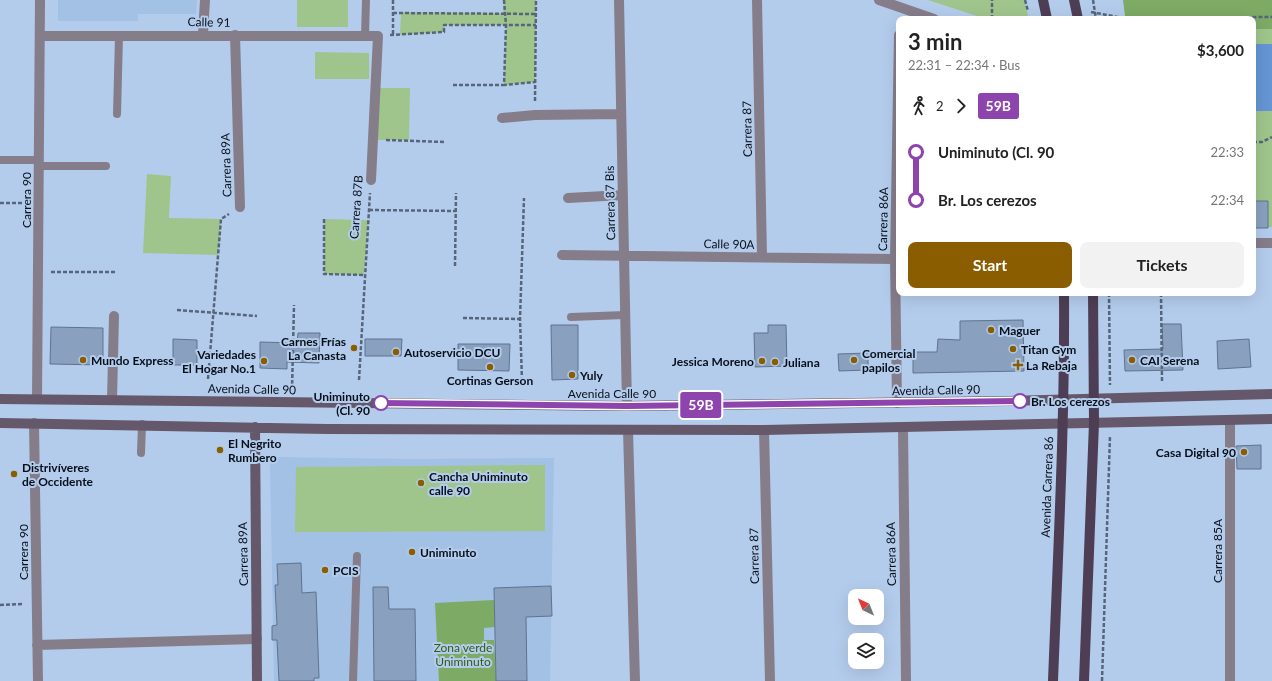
<!DOCTYPE html>
<meta charset="utf-8">
<style>
:root{--surface:#fff;--page:#f2f2f2;--text:#222;--muted:#767676;--accent:#8a5d01}
body{margin:0;font-family:Lato,sans-serif;background:var(--page);color:var(--text);height:100vh;display:flex;flex-direction:column;font-size:15px;white-space:nowrap}
*{box-sizing:border-box;margin:0}
p{font-size:13px;color:var(--muted)}
.icon{flex:none;width:22px;height:22px;fill:none;stroke:currentColor;stroke-width:2;stroke-linecap:round;stroke-linejoin:round}
.map{position:relative;flex:1;overflow:hidden}
.side{position:absolute;left:896px;top:16px;width:360px;height:280px;display:flex;flex-direction:column;background:var(--surface);border-radius:8px;box-shadow:0 4px 16px #0002}
.side>*{flex:none}
.badge{padding:0 8px;border-radius:3px;font-size:14px;line-height:26px}
.needle{width:26px;rotate:317deg}
.tools{position:absolute;left:848px;top:589px;display:grid;gap:8px}
.tools a{display:grid;place-items:center;width:36px;height:36px;border-radius:8px;background:var(--surface);box-shadow:0 4px 16px #0002;font-size:20px}
.map>.badge{position:absolute;translate:-50% -50%;box-shadow:0 0 0 2px #fff}
.legs{display:flex;align-items:center;gap:6px;height:44px;padding:0 12px;font-size:13px}
.legs p{margin-inline-start:auto}
.summary{display:flex;align-items:center;justify-content:space-between;height:68px;padding:0 12px}
h1{font-size:22px;font-weight:700;line-height:30px}
.button{display:flex;gap:8px;margin-top:auto;padding:8px 12px}
.button a{flex:1;height:46px;border-radius:8px;background:var(--accent);color:#fff;font-size:16px;font-weight:700;line-height:46px;text-align:center}
.button a+a{background:var(--page);color:var(--text)}
ul{padding:0 12px;list-style:none}
li{display:flex;align-items:center;gap:14px;height:48px;font-size:15px}
li i{display:grid;place-items:center;width:6px;height:100%;margin:0 5px;background:currentColor}
li i::after{content:'';width:10px;height:10px;margin:-5px;border:3px solid;border-radius:50%;background:var(--surface)}
li p{margin-inline-start:auto}
li:first-child i{background:linear-gradient(#0000 50%,currentColor 0)}
li:last-child i{background:linear-gradient(currentColor 50%,#0000 0)}
.map>svg:first-child{display:block}
.built{fill:#a3c0e5}
.green{fill:#9fc58c}
.forest{fill:#7daa65}
.water{fill:#6595d3}
.building{fill:#89a0bf;stroke:#5e7390}
.lines{fill:none;stroke-linecap:round;stroke-linejoin:round}
.path{stroke:#56657a;stroke-width:2.5;stroke-dasharray:4 2;stroke-linecap:butt}
.lane{stroke:#867d8a;stroke-width:8}
.street{stroke:#867d8a;stroke-width:10}
.secondary{stroke:#65586b;stroke-width:10}
.primary{stroke:#4e3e55;stroke-width:10}
.line-1-casing{stroke:#fff;stroke-width:9}
.line-1{stroke:#8e44ad;stroke-width:6}
.poi-dot{fill:#8a5d01;stroke:#b4ccec;stroke-width:1.5}
.stop-1-dot{fill:#fff;stroke:#8e44ad;stroke-width:2}
.labels{text-anchor:middle;dominant-baseline:central;stroke-width:4;stroke-linejoin:round;paint-order:stroke}
.street-label{font-size:12px;fill:#070f1a;stroke:#b4ccec}
.poi-label{font-size:12px;font-weight:bold;fill:#070f1a;stroke:#b4ccec;text-anchor:start}
.stop-label{font-size:12px;font-weight:bold;fill:#070f1a;stroke:#b4ccec;text-anchor:end}
.park-label{font-size:12px;fill:#315b14;stroke:#b4ccec}
</style>
<div class="map">
<svg width="1272" height="681" viewBox="0 0 1272 681">
<rect width="100%" height="100%" fill="#b4ccec"/>
<path class="built" d="M58 0H197L196 14H138V21H58Z
M277 457 413 459 554 458 550 681H274L270 465 272 459Z"/>
<path class="green" d="M297 0H348V27H297Z
M504 0H536L535 82 504 85 506 25H445L444 32 400 35 401 12 503 13Z
M928 0H1024L1029 19H986Z
M1272 24V227L1253 228V25Z
M315 52 369 53V79H315Z
M375 88H410L409 140H373Z
M147 174 171 176 169 218 221 219 218 255 143 253Z
M324 219 368 220 364 275 324 274Z
M545 465V531L295 532 296 467Z"/>
<path class="forest" d="M1123 0H1272V29H1253V19H1141L1125 16Z
M494 600 495 627 484 628V640H494L496 681H439L435 603Z"/>
<path class="water" d="M1253 44H1272V111H1253Z"/>
<path class="building" d="M1253 201H1268V228H1253Z
M1023 320 1024 371 913 373V352H937L938 339 960 340V321Z
M1162 324H1181L1183 370 1125 371 1124 350 1163 349Z
M551 325H578V379L552 380Z
M768 325H786L787 366 755 367 754 333H768Z
M51 327 103 328V365L50 364Z
M298 333H320L319 363 287 362V369L260 368V342L297 343Z
M173 339 197 340V365H173Z
M365 339H402L401 356H365Z
M1249 339 1251 367 1218 369 1217 341Z
M458 344H510L509 371 458 370Z
M868 353V370L839 371 838 354Z
M1261 445V469H1237L1236 446Z
M301 563 302 593 316 592 319 678H314V681H279L277 640H272V626L277 625 275 585H278L277 564Z
M551 586 552 616 526 617 527 681H496L494 588Z
M373 587H388L389 609H415L416 681H374Z"/>
<g class="lines">
<path class="path" d="M504 0 506 25 504 85 535 82
M1025 0 1028 11
M1093 0 1096 19
M1091 12 1123 18 1272 17
M393 13 536 14
M992 19V0
M393 34V0
M390 35 444 32V25H536
M453 85H504
M535 101 536 0
M386 140 445 142
M1253 142H1262L1272 137
M0 203H26
M369 210 456 211
M324 219V274L364 275
M455 266 456 193
M51 272H116
M1109 293 1110 385
M1161 293 1162 381
M177 310 257 316
M463 318 520 319
M208 379 221 219 229 214
M359 380 370 193
M522 381 520 319 524 198
M292 390 294 305
M0 605 24 604
M1102 681 1110 436"/>
<path class="lane" d="M365 36 366 0
M117 114 119 36
M0 160H39
M39 166H106
M571 317 625 315
M141 453 142 424
M353 681 357 556"/>
<path class="street" d="M619 0 627 406
M757 0 762 257
M879 0 934 19
M203 34 205 0
M235 35 240 207
M40 36H378L371 180
M502 118 535 115 621 114
M568 198 623 195
M1253 243H1272
M562 255 895 259
M37 399 40 0
M112 400 114 316
M897 403 895 259 899 35
M1230 420V681
M34 423 38 681
M903 428 906 681
M628 430 635 681
M764 430 770 681
M37 645 257 639"/>
<path class="secondary" d="M0 399 627 406 1008 401 1272 394
M0 423 327 429 764 430 1272 419
M255 427 257 681"/>
<path class="primary" d="M1043 0 1047 19
M1074 0 1078 19
M1053 681C1058 552 1065 422 1064 293
M1084 681 1094 423 1093 293"/>
</g>
<g class="lines">
<g class="line-1-casing">
<path id="line-1" d="M381 403 627 406 1020 401"/>
</g>
<use href="#line-1" class="line-1"/>
</g>
<g class="poi-dot">
<circle cx="991" cy="330" r="4"/>
<circle cx="354" cy="348" r="4"/>
<circle cx="1013" cy="349" r="4"/>
<circle cx="396" cy="352" r="4"/>
<circle cx="83" cy="360" r="4"/>
<circle cx="854" cy="360" r="4"/>
<circle cx="1132" cy="360" r="4"/>
<circle cx="264" cy="361" r="4"/>
<circle cx="762" cy="361" r="4"/>
<circle cx="775" cy="362" r="4"/>
<path d="M1016 359h4v4h4v4h-4v4h-4v-4h-4v-4h4z"/>
<circle cx="490" cy="367" r="4"/>
<circle cx="572" cy="375" r="4"/>
<circle cx="220" cy="450" r="4"/>
<circle cx="1244" cy="452" r="4"/>
<circle cx="14" cy="474" r="4"/>
<circle cx="421" cy="483" r="4"/>
<circle cx="412" cy="552" r="4"/>
<circle cx="325" cy="570" r="4"/>
</g>
<g class="stop-1-dot">
<circle cx="1020" cy="401" r="7"/>
<circle cx="381" cy="403" r="7"/>
</g>
<g class="labels">
<g class="street-label">
<text transform="translate(209 22) rotate(1)">Calle 91</text>
<text transform="translate(747 129) rotate(-91)">Carrera 87</text>
<text transform="translate(226 165) rotate(-92)">Carrera 89A</text>
<text transform="translate(26 200) rotate(-90)">Carrera 90</text>
<text transform="translate(610 203) rotate(-91)">Carrera 87 Bis</text>
<text transform="translate(356 207) rotate(-86)">Carrera 87B</text>
<text transform="translate(883 219) rotate(-89)">Carrera 86A</text>
<text transform="translate(729 244) rotate(1)">Calle 90A</text>
<text transform="translate(252 389) rotate(1)">Avenida Calle 90</text>
<text transform="translate(936 390) rotate(-1)">Avenida Calle 90</text>
<text x="612" y="393">Avenida Calle 90</text>
<text transform="translate(1047 487) rotate(-88)">Avenida Carrera 86</text>
<text transform="translate(1217 551) rotate(-90)">Carrera 85A</text>
<text transform="translate(23 552) rotate(-90)">Carrera 90</text>
<text transform="translate(243 554) rotate(-91)">Carrera 89A</text>
<text transform="translate(891 554) rotate(-91)">Carrera 86A</text>
<text transform="translate(754 556) rotate(-91)">Carrera 87</text>
</g>
<g class="poi-label">
<text x="999" y="330">Maguer</text>
<text x="346" y="341" text-anchor="end">Carnes Frías<tspan x="346" dy="14">La Canasta</tspan></text>
<text x="1021" y="349">Titan Gym</text>
<text x="404" y="352">Autoservicio DCU</text>
<text x="862" y="353">Comercial<tspan x="862" dy="14">papilos</tspan></text>
<text x="256" y="354" text-anchor="end">Variedades<tspan x="256" dy="14">El Hogar No.1</tspan></text>
<text x="91" y="360">Mundo Express</text>
<text x="1140" y="360">CAI Serena</text>
<text x="754" y="361" text-anchor="end">Jessica Moreno</text>
<text x="783" y="362">Juliana</text>
<text x="1026" y="365">La Rebaja</text>
<text x="580" y="375">Yuly</text>
<text x="490" y="380" text-anchor="middle">Cortinas Gerson</text>
<text x="228" y="443">El Negrito<tspan x="228" dy="14">Rumbero</tspan></text>
<text x="1236" y="452" text-anchor="end">Casa Digital 90</text>
<text x="22" y="467">Distrivíveres<tspan x="22" dy="14">de Occidente</tspan></text>
<text x="429" y="476">Cancha Uniminuto<tspan x="429" dy="14">calle 90</tspan></text>
<text x="420" y="552">Uniminuto</text>
<text x="333" y="570">PCIS</text>
</g>
<g class="stop-label">
<text x="370" y="396">Uniminuto<tspan x="370" dy="14">(Cl. 90</tspan></text>
<text x="1031" y="401" text-anchor="start">Br. Los cerezos</text>
</g>
<g class="park-label">
<text x="463" y="647">Zona verde<tspan x="463" dy="14">Uniminuto</tspan></text>
</g>
</g>
</svg>
<div class="tools">
<a><svg class="needle" viewBox="-14 -14 28 28"><path d="M0-13l5 13h-10z" fill="#e53935"/><path d="M0 13l5-13h-10z" fill="#767676"/></svg></a>
<a><svg class="icon" aria-label="layers" viewBox="0 0 24 24"><path d="M12 4l9 5-9 5-9-5zM3 14l9 5 9-5"/></svg></a>
</div>
<b class="badge" style="left:701px;top:405px;background:#8e44ad;color:#fff">59B</b>
<section class="side">
<div class="summary"><div><h1>3 min</h1><p>22:31 – 22:34 · Bus</p></div><b>$3,600</b></div>
<div class="legs"><svg class="icon" aria-label="walk" viewBox="0 0 24 24"><circle cx="13" cy="4" r="2"/><path d="M13 8l-2 6 4 7M11 14l-3 7M7 12l3-4h3l4 4"/></svg>2<svg class="icon" aria-label="forward" viewBox="0 0 24 24"><path d="M9 5l7 7-7 7"/></svg><b class="badge" style="background:#8e44ad;color:#fff">59B</b></div>
<ul>
<li><i style="color:#8e44ad"></i><b>Uniminuto (Cl. 90</b><p>22:33</p></li>
<li><i style="color:#8e44ad"></i><b>Br. Los cerezos</b><p>22:34</p></li>
</ul>
<div class="button"><a>Start</a><a>Tickets</a></div>
</section>
</div>
